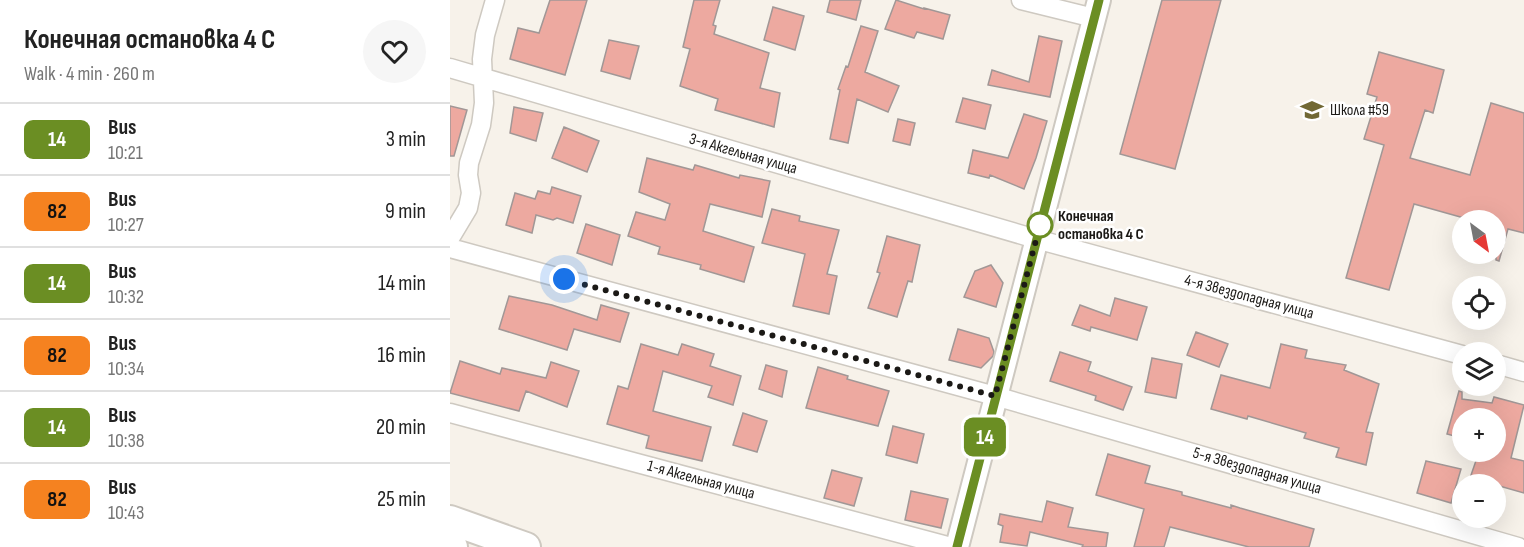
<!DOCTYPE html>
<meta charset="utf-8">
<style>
:root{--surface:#fff;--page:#f6f6f6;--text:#222;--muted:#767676;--line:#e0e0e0}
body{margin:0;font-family:"Sofia Sans Condensed",sans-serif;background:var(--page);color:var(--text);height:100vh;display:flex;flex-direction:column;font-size:22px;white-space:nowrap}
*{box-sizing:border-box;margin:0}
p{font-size:20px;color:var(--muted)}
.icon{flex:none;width:33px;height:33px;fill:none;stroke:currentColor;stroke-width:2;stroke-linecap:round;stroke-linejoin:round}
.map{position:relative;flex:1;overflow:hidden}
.drawer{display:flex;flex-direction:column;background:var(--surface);width:450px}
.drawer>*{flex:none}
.badge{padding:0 12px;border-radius:9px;font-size:21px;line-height:39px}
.needle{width:39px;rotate:148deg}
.tools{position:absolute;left:1002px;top:210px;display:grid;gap:12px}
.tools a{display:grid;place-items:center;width:54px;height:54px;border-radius:50%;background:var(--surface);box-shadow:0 6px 24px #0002;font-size:30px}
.you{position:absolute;width:30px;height:30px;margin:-15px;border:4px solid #fff;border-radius:50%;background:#1a73e8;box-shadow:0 0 0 9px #1a73e833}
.map>.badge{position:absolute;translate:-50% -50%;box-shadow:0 0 0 3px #fff}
.round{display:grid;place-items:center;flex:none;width:63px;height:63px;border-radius:32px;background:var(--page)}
.summary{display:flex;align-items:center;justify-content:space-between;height:102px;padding:0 24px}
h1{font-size:28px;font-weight:700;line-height:45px}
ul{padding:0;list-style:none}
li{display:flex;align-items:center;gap:18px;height:72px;padding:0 24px;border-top:2px solid var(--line)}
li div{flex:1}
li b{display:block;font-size:22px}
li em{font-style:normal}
li .badge{min-width:66px;font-weight:700;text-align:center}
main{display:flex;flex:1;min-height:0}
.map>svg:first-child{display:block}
.building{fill:#eda9a0;stroke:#a19796;stroke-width:1.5}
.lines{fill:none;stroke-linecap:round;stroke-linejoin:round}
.minor-casing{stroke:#cec9c1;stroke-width:21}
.tertiary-casing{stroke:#cec9c1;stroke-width:26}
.primary-casing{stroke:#cec9c1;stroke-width:32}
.minor{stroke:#fff;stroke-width:18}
.tertiary{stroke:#fff;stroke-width:22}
.primary{stroke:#fff;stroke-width:28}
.line-casing{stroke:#fff;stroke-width:14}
.line{stroke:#6b8e23;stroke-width:9}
.walk{stroke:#1b1916;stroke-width:6;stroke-dasharray:0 10.8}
.stop-dot{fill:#fff;stroke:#6b8e23;stroke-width:3}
.labels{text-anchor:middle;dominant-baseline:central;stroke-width:5;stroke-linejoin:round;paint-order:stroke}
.poi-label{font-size:16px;fill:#1b1916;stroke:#fff;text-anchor:start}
.street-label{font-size:16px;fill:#1b1916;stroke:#fff}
.stop-label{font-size:16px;font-weight:bold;fill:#1b1916;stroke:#fff;text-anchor:start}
</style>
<main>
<section class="drawer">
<div class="summary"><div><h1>Конечная остановка 4 С</h1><p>Walk · 4 min · 260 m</p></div><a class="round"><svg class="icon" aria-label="heart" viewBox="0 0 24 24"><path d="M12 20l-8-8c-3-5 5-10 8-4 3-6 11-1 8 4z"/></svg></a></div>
<ul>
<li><span class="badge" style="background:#6b8e23;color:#fff">14</span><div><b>Bus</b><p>10:21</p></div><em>3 min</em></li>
<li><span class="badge" style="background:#f58220;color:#111">82</span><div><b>Bus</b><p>10:27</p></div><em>9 min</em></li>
<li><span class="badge" style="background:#6b8e23;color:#fff">14</span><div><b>Bus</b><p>10:32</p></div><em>14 min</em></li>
<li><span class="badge" style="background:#f58220;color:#111">82</span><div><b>Bus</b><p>10:34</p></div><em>16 min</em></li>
<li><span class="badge" style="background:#6b8e23;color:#fff">14</span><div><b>Bus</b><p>10:38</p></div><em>20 min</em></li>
<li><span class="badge" style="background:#f58220;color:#111">82</span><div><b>Bus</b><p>10:43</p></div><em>25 min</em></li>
</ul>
</section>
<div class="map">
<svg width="1074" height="547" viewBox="0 0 1074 547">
<rect width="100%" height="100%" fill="#f7f2ea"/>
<path class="building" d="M100 0H137L115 75 60 59 68 28 89 33Z
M244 0H270L263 25 266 26 264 34 319 53 310 88 330 93 324 127 265 110 268 99 230 86 240 49 233 47Z
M380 0H411L406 20 377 12Z
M446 0 474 9V8L500 15 493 39 467 32 464 38 435 29Z
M712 0H771L725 169 670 154Z
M323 7 354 16 345 50 314 40Z
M411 26 428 31 415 72 449 86 438 112 407 99 398 143 380 139 390 90 388 89 396 66 398 67Z
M589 36 612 41 600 97 538 85 542 70 579 82Z
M159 40 189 46 180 79 151 71Z
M929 52 994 70 983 113 975 110 960 158 1020 175 1041 103 1074 113V233L1058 229 1049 261 1046 260V220H1013L1014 218 964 204 939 290 896 278 934 145 914 139 927 97 917 94Z
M513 98 541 105 535 129 506 122Z
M0 106 17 110 4 156H0Z
M64 107 93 113 86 141 60 133Z
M574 114 597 121 586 158 574 189 540 175 539 178 518 173 523 150 558 158Z
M448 119 465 123 460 145 443 141Z
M114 127 149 141 137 172 102 158Z
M197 158 243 170 245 165 289 178 290 175 320 181 312 217 260 204 253 231 304 247 294 282 250 269 251 265 208 254 210 247 178 236 186 212 215 220 220 204 189 192Z
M102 187 131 196 123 223 107 218 103 220 86 215 82 233 56 225 65 193 85 199 88 191 100 194Z
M322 209 350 216 349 221 389 230 377 274 387 276 379 314 343 306 355 254 312 243Z
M136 224 170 235 162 265 127 253Z
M437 236 470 245 462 282 458 281 447 317 418 308 430 273 427 272Z
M541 265 553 283 546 307 514 297 525 271Z
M59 296 102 305 147 320 151 305 179 313 170 342 124 329 117 350 49 329Z
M665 298 697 307 687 340 641 327 640 331 622 325 630 305 660 316Z
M508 329 539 338 544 352 543 356 531 368 499 360Z
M746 332 778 344 769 367 737 355Z
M191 344 228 355 232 344 264 354 260 366 291 376 283 405 258 397 262 386 213 371 203 411 261 427 252 461 196 448 199 436 157 424 168 386 178 389Z
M831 344 857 350 855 358 896 365 894 370 929 384 916 432 923 433 916 465 886 457 889 448 854 438 856 433 798 416 797 419 761 409 771 375 820 388Z
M610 352 641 362 638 371 682 387 673 410 645 400 646 396 600 381Z
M702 358 732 364 726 398 695 392Z
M10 361 50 374 52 368 96 378 101 362 129 371 117 407 76 391 69 411 0 393Z
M316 365 337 371 332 397 309 389Z
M368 367 398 376 397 379 439 391 428 426 356 408Z
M1009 391 1012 392V399L1042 403 1044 397 1074 405 1061 458 1074 461V493L1046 485V487V484H1038L1020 478 1029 452H1046V418H1012V438L997 434Z
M293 413 317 421 307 452 283 445Z
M443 426 474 434 467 463 436 455Z
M658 454 700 466 695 483 732 492V495L781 508V505L790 508 864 529 859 547H799L720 527 714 547H684L694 509 646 495Z
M976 461 1011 469 1001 503 967 493Z
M382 470 412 478 404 506 374 498Z
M461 491 498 499 491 528 455 520Z
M597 501 623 508 618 527 658 533 656 547H632L633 545 580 532 577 546 550 542 553 526 548 524 550 514 592 522Z"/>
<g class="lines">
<g class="minor-casing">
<path id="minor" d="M571 0 644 18
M0 68 586 239 1012 355
M0 238 18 208 21 193 18 175 19 163 31 125 34 103 32 59 35 35 45 0
M0 248 545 396 1068 547
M1046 364 1074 372
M0 413 501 547"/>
</g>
<g class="tertiary-casing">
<path id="tertiary" d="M507 547 649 0"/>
</g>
<g class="primary-casing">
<path id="primary" d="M0 520 76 547
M0 546 3 547"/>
</g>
<use href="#minor" class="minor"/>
<use href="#tertiary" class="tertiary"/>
<use href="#primary" class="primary"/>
</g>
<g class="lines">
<g class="line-casing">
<path id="line" d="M507 547 649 0"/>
</g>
<use href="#line" class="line"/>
<path class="walk" d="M114 279 545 396 590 225"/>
</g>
<defs>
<g id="school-bare" transform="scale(1.8)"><path d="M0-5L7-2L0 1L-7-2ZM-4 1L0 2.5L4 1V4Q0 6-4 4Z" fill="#716834" stroke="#fff" stroke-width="2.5" paint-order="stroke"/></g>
</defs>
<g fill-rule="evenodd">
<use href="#school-bare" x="862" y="110"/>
</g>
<circle class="stop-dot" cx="590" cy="225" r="12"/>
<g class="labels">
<g class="poi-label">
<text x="880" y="110">Школа #59</text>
</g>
<g class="street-label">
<text transform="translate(293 154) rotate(16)">3-я Акгельная улица</text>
<text transform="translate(799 297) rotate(15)">4-я Звездопадная улица</text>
<text transform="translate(807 471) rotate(16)">5-я Звездопадная улица</text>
<text transform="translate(251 480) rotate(15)">1-я Акгельная улица</text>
</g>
<g class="stop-label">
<text x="608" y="216">Конечная<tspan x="608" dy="18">остановка 4 С</tspan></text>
</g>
</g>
</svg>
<div class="tools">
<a><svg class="needle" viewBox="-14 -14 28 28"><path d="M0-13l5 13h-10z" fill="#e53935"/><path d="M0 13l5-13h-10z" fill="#767676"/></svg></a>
<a><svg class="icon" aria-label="locate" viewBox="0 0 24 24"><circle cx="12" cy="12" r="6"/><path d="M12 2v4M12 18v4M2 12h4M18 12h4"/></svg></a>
<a><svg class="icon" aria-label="layers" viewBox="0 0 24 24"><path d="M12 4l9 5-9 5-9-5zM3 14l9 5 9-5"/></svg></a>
<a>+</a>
<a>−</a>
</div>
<div class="you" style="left:114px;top:279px"></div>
<b class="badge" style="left:535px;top:437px;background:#6b8e23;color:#fff">14</b>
</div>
</main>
